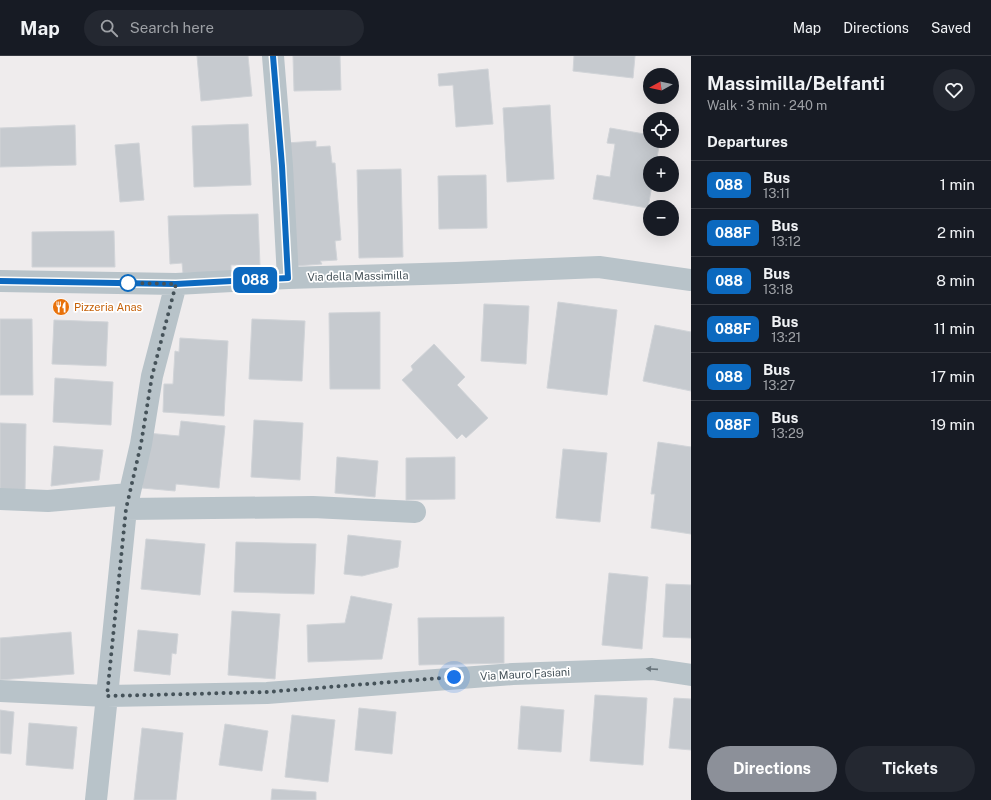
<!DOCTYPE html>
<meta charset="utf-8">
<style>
:root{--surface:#171b24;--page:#242831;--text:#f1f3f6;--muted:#9ea1a6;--line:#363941;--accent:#8c9099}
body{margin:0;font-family:"Public Sans",sans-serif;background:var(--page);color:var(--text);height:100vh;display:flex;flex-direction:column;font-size:15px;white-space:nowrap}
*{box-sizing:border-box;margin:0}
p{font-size:13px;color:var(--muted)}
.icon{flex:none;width:22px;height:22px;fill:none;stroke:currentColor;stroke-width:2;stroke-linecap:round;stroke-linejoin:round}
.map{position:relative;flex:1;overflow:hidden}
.details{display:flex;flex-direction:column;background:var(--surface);width:300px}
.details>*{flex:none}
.badge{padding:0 8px;border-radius:6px;font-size:14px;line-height:26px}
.needle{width:26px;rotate:262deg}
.controls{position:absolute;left:643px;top:12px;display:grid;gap:8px}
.controls a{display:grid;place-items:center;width:36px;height:36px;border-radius:50%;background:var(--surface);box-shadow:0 4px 16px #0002;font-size:20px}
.you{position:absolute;width:20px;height:20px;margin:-10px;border:3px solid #fff;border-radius:50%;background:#1a73e8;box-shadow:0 0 0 6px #1a73e833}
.map>.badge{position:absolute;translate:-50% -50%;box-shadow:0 0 0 2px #fff}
h2{padding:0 16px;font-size:15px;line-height:36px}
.round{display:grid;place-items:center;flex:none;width:42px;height:42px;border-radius:21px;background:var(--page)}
.headline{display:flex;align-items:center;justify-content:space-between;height:68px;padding:0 16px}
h1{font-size:19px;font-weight:700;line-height:30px}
.primary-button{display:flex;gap:8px;margin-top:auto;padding:8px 16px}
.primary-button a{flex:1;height:46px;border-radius:24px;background:var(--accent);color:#fff;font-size:16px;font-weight:700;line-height:46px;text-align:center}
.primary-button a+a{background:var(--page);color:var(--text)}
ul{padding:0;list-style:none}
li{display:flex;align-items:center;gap:12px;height:48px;padding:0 16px;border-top:1px solid var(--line)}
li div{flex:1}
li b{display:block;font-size:15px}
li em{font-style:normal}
li .badge{min-width:44px;font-weight:700;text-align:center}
header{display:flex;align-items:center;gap:24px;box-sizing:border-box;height:56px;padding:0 20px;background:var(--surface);border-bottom:1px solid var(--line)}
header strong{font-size:19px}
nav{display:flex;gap:22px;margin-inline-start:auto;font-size:14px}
.search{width:280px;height:36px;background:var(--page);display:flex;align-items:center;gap:10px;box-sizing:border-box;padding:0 14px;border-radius:22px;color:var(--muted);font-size:15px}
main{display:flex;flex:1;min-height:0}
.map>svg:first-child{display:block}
.building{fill:#c6cacf;stroke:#d1d4d8}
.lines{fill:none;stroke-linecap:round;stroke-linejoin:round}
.minor{stroke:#b8c3c9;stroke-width:22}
.oneway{fill:#68747b}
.line-casing{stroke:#fff;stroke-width:9}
.line{stroke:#0c69bf;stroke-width:6}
.walk{stroke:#455259;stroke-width:4;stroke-dasharray:0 7.2}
.stop-dot{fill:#fff;stroke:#0c69bf;stroke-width:2}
.labels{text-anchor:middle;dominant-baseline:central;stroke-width:3.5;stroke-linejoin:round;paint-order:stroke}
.street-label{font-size:11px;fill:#455259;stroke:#fff}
.food-label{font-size:11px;fill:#c56008;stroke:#fff;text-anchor:start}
</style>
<header>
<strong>Map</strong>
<div class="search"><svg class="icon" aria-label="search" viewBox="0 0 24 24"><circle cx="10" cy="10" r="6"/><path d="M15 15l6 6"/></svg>Search here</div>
<nav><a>Map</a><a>Directions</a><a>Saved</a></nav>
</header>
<main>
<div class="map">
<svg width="691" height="744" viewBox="0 0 691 744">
<rect width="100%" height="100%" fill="#efeced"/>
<path class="building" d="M197 0H248L252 40 201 45Z
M293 0H340L341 34 294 35Z
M574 0H635L633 22 573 15Z
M488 13 493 68 456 71 453 29 439 30 438 18Z
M550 49 554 123 507 126 503 52Z
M248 68 251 129 194 131 192 70Z
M75 69 76 109 0 111V72Z
M610 72 650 79V85H660L656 107H650V129H652L648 152 593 143 597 119 610 121 615 88 607 87Z
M316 85V91L330 90 332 107H335L341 184 335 185 337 204 320 205 322 208 295 210 286 87Z
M139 87 144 144 120 146 115 89Z
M401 113 403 201 359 202 357 114Z
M486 119 487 172 439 173 438 120Z
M258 158 260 209H231V216L183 217 182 207 170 208 168 160Z
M114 175 115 211H32V176Z
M558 246 617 254 607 339 547 332Z
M484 248 529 250 526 308 481 305Z
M380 256V333H330L329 257Z
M0 263H32L33 339H0Z
M252 263 305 265 302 325 249 323Z
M54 264 108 266 106 310 52 308Z
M655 269 691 276V335L643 325Z
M180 282 228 285 224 360 163 356 164 328H173L175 295 179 296Z
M434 288 465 321 457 329 488 362 466 382 462 378 457 383 402 324 413 314 411 310Z
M55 322 113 326 111 369 53 366Z
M254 364 303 367 300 424 251 421Z
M181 365 225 370 219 432 176 428 175 435 142 432 147 377 179 380Z
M0 367 26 368 25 438H0Z
M658 386 691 391V478L651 472 655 438H651Z
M54 390 103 394 99 424 51 430Z
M563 393 607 397 600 466 556 462Z
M337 401 378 405 375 441 335 437Z
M455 401V443L406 444V402Z
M348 479 401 485 398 511 362 520 344 518Z
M146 483 205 488 200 539 141 533Z
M236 486 316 488 314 538 234 536Z
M609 517 648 521 642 593 602 589Z
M666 528 691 529V582L663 581Z
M351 540 392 548 382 603 308 606 307 569 345 567Z
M232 555 280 558 275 623 228 619Z
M504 561V607L419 609 418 562Z
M138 574 178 578 176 598 172 597 170 619 134 615Z
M71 576 74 618 0 624V582Z
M595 639 647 642 643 709 590 705Z
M674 642 691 643V694L669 692Z
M521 650 564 654 561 696 518 693Z
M359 652 396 656 392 698 355 694Z
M0 654 14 656 11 698 0 697Z
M292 659 335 664 328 726 285 721Z
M29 667 77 671 73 713 26 709Z
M225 668 268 675 262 715 219 709Z
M142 672 183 677 176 744H134Z
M272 733 316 736V744H271Z"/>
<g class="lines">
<path class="minor" d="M273 0 282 110 288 222
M0 225 176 228 288 222 456 217 599 211 691 224
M0 443 48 445 129 438
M126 453 313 451 415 456
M0 635 107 640 267 637 513 618 652 613 691 619
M96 744 107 640 126 453 141 388 152 320 176 228"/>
</g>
<defs><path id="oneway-solid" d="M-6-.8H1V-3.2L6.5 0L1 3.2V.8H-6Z"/></defs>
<use class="oneway" href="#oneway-solid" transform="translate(652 613) rotate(-176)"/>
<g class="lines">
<g class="line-casing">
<path id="line" d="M0 225 176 228 288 222 282 110 273 0"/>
</g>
<use href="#line" class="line"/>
<path class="walk" d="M128 227 176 228 152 320 141 388 126 453 107 640 267 636 454 621"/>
</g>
<defs>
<g id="restaurant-disc" transform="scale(0.9)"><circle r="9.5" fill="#e8710a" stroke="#fff"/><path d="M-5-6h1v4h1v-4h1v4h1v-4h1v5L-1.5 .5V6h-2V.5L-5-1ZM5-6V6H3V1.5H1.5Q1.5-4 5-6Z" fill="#fff"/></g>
</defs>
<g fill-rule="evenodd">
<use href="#restaurant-disc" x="61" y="251"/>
</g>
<circle class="stop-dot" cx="128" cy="227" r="8"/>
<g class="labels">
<g class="street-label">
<text transform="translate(358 220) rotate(-1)">Via della Massimilla</text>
<text transform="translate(525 618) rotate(-3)">Via Mauro Fasiani</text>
</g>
<g class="food-label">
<text x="74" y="251">Pizzeria Anas</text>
</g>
</g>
</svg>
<div class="controls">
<a><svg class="needle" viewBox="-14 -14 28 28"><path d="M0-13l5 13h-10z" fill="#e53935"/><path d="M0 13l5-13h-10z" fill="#9ea1a6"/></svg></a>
<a><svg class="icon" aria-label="locate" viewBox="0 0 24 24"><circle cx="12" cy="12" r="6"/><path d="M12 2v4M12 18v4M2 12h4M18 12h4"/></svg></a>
<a>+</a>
<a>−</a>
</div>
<div class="you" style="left:454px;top:621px"></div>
<b class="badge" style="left:255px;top:224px;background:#0c69bf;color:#fff">088</b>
</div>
<section class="details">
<div class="headline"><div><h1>Massimilla/Belfanti</h1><p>Walk · 3 min · 240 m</p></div><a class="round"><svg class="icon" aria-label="heart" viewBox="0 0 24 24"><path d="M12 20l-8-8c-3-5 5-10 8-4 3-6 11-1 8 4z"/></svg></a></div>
<h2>Departures</h2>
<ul>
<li><span class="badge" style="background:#0c69bf;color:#fff">088</span><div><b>Bus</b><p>13:11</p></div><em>1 min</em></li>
<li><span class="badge" style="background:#0c69bf;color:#fff">088F</span><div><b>Bus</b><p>13:12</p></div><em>2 min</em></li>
<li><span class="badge" style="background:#0c69bf;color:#fff">088</span><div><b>Bus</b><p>13:18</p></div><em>8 min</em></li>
<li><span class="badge" style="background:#0c69bf;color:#fff">088F</span><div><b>Bus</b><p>13:21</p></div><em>11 min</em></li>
<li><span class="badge" style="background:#0c69bf;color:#fff">088</span><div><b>Bus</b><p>13:27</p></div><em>17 min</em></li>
<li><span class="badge" style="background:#0c69bf;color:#fff">088F</span><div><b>Bus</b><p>13:29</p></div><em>19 min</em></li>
</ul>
<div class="primary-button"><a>Directions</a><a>Tickets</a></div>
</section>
</main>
